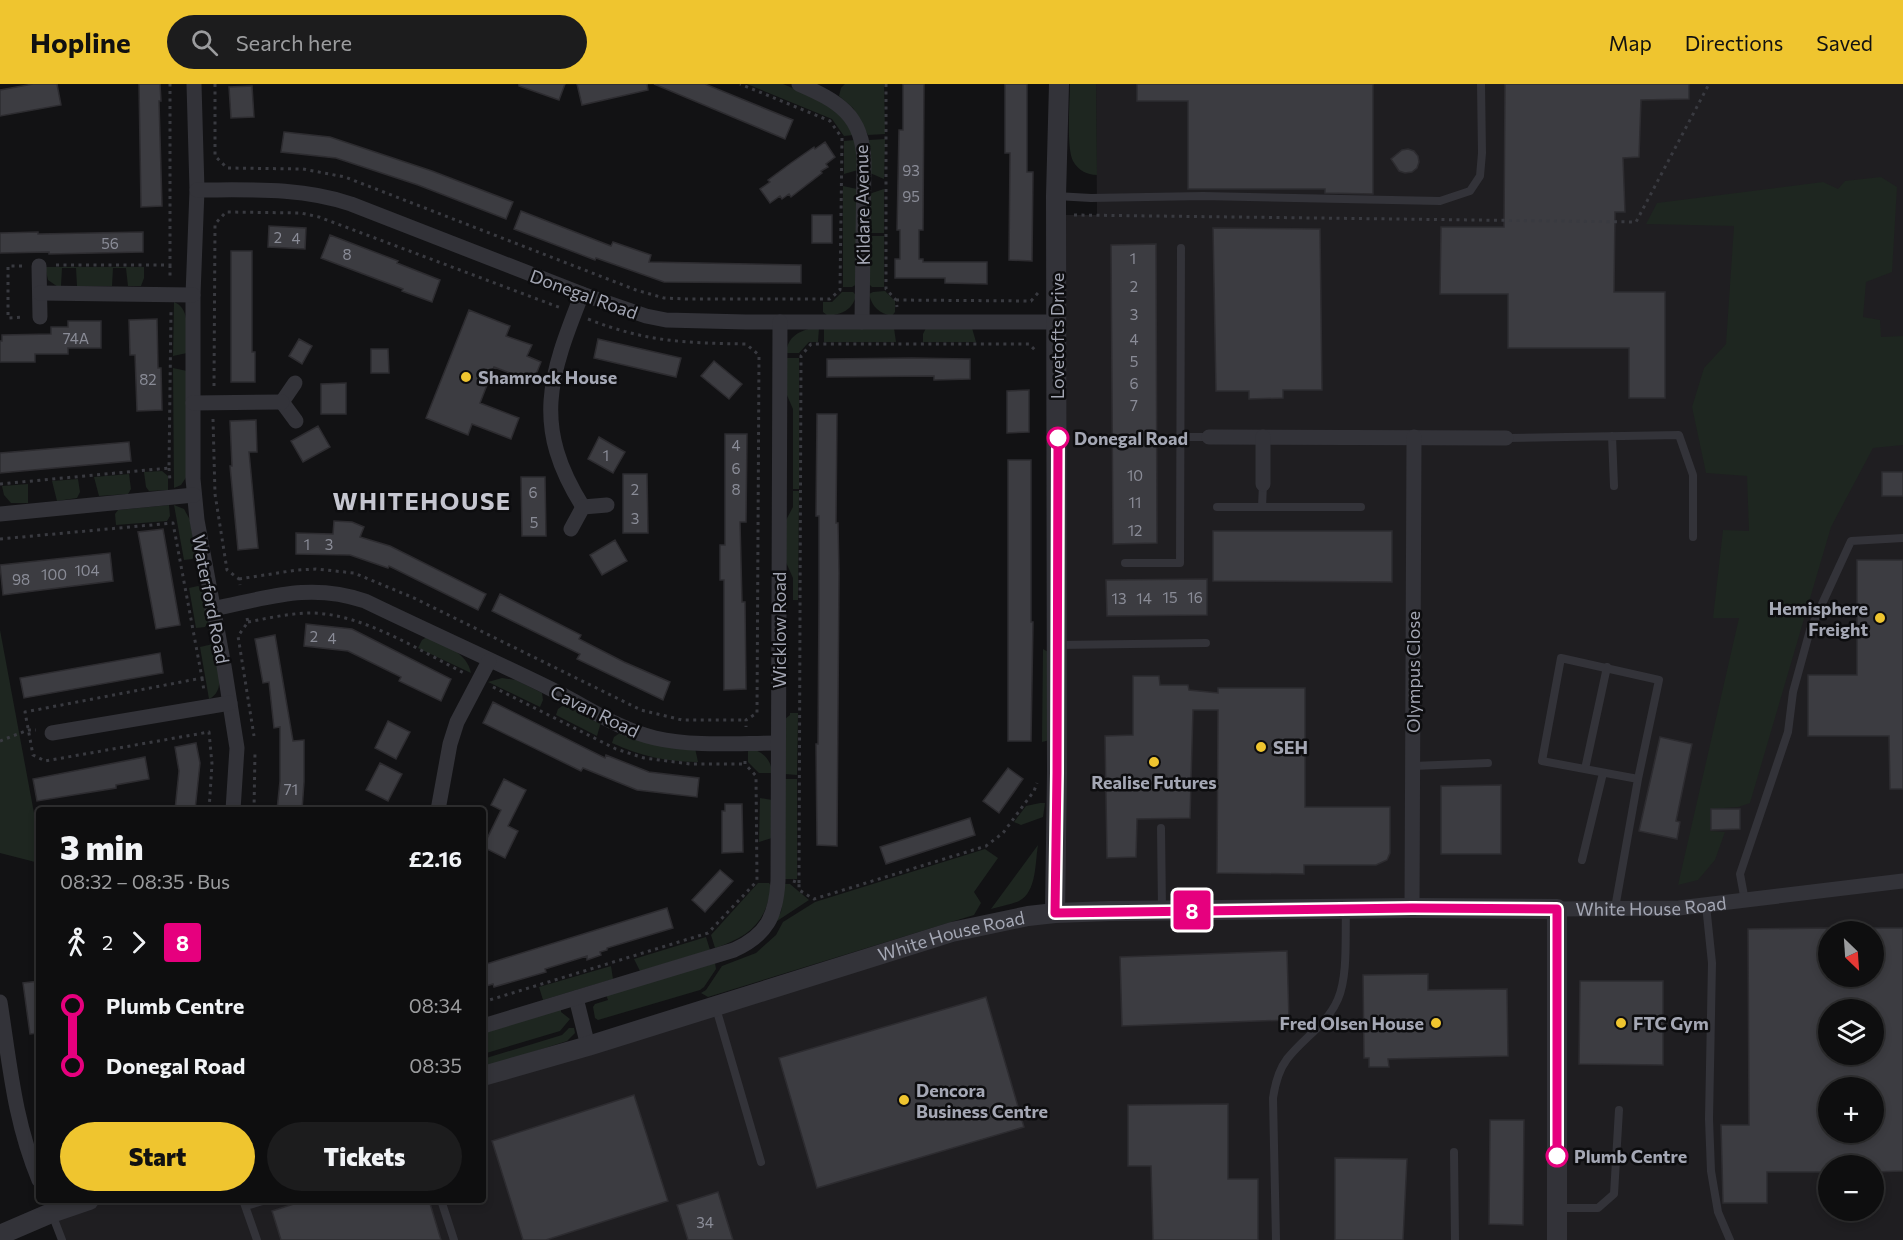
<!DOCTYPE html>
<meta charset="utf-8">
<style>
:root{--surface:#0e0e0f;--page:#1c1c1d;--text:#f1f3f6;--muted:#9b9c9e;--line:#2e2e2f;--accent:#efc52f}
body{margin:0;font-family:Commissioner,sans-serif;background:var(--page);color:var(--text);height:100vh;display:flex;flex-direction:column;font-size:22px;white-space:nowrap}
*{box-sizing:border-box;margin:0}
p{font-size:20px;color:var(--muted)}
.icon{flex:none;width:33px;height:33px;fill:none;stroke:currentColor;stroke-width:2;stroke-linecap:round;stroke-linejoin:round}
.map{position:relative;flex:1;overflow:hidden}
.details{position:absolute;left:36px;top:723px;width:450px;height:396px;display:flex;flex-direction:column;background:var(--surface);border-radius:6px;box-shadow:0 3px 9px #0003,0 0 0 2px var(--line)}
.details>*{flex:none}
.badge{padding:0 12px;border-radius:4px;font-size:21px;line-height:39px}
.needle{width:39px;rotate:155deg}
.tools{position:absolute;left:1818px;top:837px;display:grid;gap:12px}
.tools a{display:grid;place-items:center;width:66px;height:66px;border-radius:50%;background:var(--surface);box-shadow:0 3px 9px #0003,0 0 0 2px var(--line);font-size:30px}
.map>.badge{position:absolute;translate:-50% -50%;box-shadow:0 0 0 3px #fff}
.legs{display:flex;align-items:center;gap:9px;height:66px;padding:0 24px;font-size:20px}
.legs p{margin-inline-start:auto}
.head{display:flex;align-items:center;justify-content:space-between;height:102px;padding:0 24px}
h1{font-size:33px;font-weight:800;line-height:45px}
.action{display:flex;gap:12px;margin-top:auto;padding:12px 24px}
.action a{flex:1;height:69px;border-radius:36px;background:var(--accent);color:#111;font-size:24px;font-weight:800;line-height:69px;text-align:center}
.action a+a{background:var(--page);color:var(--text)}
ul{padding:0 24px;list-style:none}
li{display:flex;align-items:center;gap:21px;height:60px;font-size:22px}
li i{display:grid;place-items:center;width:9px;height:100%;margin:0 8px;background:currentColor}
li i::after{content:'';width:15px;height:15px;margin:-8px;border:4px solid;border-radius:50%;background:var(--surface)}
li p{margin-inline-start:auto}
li:first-child i{background:linear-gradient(#0000 50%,currentColor 0)}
li:last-child i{background:linear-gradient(currentColor 50%,#0000 0)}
header{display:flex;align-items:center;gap:36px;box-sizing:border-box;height:84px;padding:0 30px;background:var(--accent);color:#111}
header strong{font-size:28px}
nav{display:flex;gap:33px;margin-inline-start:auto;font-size:21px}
.search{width:420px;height:54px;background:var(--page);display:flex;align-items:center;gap:15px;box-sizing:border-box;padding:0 21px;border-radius:33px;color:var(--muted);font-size:22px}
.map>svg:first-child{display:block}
.built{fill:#1f1e21;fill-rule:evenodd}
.green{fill:#1e2620}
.building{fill:#3c3c41;stroke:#2d2c30;stroke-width:1.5;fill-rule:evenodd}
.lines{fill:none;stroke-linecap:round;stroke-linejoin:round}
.path{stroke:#393a40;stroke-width:3;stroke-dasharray:3 4.5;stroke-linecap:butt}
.service{stroke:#333339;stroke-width:8}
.minor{stroke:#333339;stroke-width:15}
.tertiary{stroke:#333339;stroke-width:20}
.line-1-casing{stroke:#fff;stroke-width:14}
.line-1{stroke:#e6007e;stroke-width:9}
.poi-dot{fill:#efc52f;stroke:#0d0d0f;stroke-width:2}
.stop-1-dot{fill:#fff;stroke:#e6007e;stroke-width:3}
.labels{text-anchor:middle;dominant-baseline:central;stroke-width:5;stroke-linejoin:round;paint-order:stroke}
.number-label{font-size:15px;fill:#8a8c97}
.street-label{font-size:18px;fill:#a4a7b4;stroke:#0d0d0f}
.poi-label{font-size:18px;font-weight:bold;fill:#a4a7b4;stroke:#0d0d0f;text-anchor:start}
.stop-label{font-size:18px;font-weight:bold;fill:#a4a7b4;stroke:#0d0d0f;text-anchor:start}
.district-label{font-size:24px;font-weight:bold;letter-spacing:1.5px;fill:#c5c6d0;stroke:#0d0d0f}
</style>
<header>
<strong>Hopline</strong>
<div class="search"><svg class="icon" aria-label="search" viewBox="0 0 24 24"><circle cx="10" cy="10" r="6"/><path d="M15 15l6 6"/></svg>Search here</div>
<nav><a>Map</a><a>Directions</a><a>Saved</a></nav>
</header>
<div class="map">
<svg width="1903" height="1156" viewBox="0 0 1903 1156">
<rect width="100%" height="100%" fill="#121214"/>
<path class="built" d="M1096 0H1903V1156H61L53 1128 90 1116H483V993L1055 829 1056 131H1097ZM1828 848H1874V892H1828ZM1828 926H1874V970H1828ZM1828 1004H1874V1048H1828ZM1828 1082H1874V1126H1828Z"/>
<path class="green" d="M747 0H783L821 16 840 30 854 51 844 52 832 35Z
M845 0H884L885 50 868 51 853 24 839 12 841 4Z
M1070 0H1096L1097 91C1087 91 1078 86 1073 77 1066 63 1070 17 1070 0Z
M885 55 884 95 870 89 869 56Z
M855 56 858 86 844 90V57Z
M1881 93 1897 103 1892 188 1866 198 1863 233 1880 236 1881 253 1903 252V361L1873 364 1831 443 1750 719 1738 723 1710 725V747L1725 748 1715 776 1698 796 1678 801 1739 534H1713L1723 446 1749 447 1747 392 1706 389 1692 323 1704 284 1726 260 1734 142 1646 140 1657 119 1823 98 1838 105 1845 97Z
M843 102 857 105V200L852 203H843Z
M884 105V149H870L869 110Z
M870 152H884V203H872L869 200Z
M45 183H144V194L141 202H128L126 184H113L112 202H77L76 184H62L61 202 58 203 48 196Z
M885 207 895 217V228L892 232C879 229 872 223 869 210L873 208Z
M842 208H853L856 211C853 226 842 230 828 232L823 228V218H832Z
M174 218C192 225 186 252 187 269L173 272Z
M813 244H819L818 258H809L799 269H786C788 253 798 247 813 244Z
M824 244H894L896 258H824Z
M926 244H972L976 258H923V250Z
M786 274H799V405H793V325L786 309Z
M173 284 187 287V392L181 401 174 404Z
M162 387 168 392V406L149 407 146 403 144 388Z
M129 390 131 405 128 410 99 412 94 393Z
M78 395 80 408 77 414 57 417 52 397Z
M28 400V419H11L4 411 2 402Z
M793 407H799L798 516H793V494L785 476V438L793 423Z
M169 421 170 432 167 437 116 441 115 430 118 426Z
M174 421 184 425 190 436 196 472 192 475 184 476Z
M198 502 202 504 208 538 205 543 196 544 189 504Z
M0 546 39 756V779L0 769Z
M427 553C445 562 467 568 471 589L418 564 422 556Z
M213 560C216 577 228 606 209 615L200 563Z
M1043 565 1050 569V656L1042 658Z
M502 594 516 596 542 609 543 616 540 623 488 598Z
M565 620 601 638 597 652 556 631 558 625Z
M790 629H798L797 691 785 690V635L790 631Z
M620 649 695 664 698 678C668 678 640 672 612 659L614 653Z
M748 664C762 667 771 674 772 689H759L748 678Z
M785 695H797V795H785Z
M760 714 772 716V754L759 758Z
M1040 719H1045L1043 733 1021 741 1014 738 1026 722Z
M1038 761C1035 778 1037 808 1019 817 1010 821 1000 822 991 825Z
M985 765 998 774 974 808 981 819 974 831 708 913 701 909 706 906 722 882 756 869 776 851 783 838 815 818Z
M758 799H769L771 802C767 838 749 853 715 864L711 851Z
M784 800H790L809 816 774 839 781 828Z
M706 853 710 866 640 887 634 875Z
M715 879 716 885 704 903 700 906 598 936 595 934 593 923 595 920 608 916 606 911Z
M611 882 613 895 543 916 539 903Z
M561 925V928L570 935 560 947 483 970V949Z
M569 944H574L575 949 567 957 483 984V975L562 951Z"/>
<path class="building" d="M33 0H57L61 21 0 32V6Z
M139 0H160L161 17H159L162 122 141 123Z
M519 0H565L559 16 519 2Z
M577 0H647L648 6 582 21Z
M654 0H705L793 36 785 55Z
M903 0H924L923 146H919V175H923V178H987V200L945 199V194H895V175H900V146H897L899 46H903Z
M1005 0H1027V88H1033L1032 177 1009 176 1010 69H1005Z
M1137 0H1373V110L1325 109V105H1188V17H1137Z
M1505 0H1689V15L1641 16 1639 73 1623 74 1625 128H1615L1614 208H1665V314H1629V264H1508V210H1440L1441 143H1504Z
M252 2 254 33 231 34 229 3Z
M284 48 330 53 432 87 513 118 506 135 418 101 336 74 281 68Z
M825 58 835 73 826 80 828 83 821 87 822 89 791 113 789 110 782 115 780 112 770 119 760 105 770 98 768 96 791 79 814 63 815 65Z
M1408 65 1414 67 1418 72 1419 78 1417 84 1412 88 1405 89 1399 87 1391 75 1402 66Z
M521 127 611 162 613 158 651 171 649 178 801 181V199L664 198 596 174 595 176 514 145Z
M812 131H832V159H812Z
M269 142 306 144 305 165 268 163Z
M1213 144 1320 145 1322 306H1283V314L1249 315V307H1216Z
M38 148V150L143 148V168L49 170V168L0 169V149Z
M330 151 398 177 397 179 440 196 432 218 402 207 403 205 321 174Z
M1156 160 1157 459 1113 460 1111 161Z
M231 167H252V268H255V298H231Z
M469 226 510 242 506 252 532 261 527 272 541 278 533 298 494 283 480 319 519 334 511 355 472 340 468 351 426 334Z
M157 235 158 284H161L162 326 137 327 135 271H130L129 236Z
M68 237H101V264H68V270H35V278H0V257H2V251L51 250V243H68Z
M299 255 312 262 302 280 289 272Z
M598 255 681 274 676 293 594 274Z
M371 265H388L389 289H371Z
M912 274 970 275V295L934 296V292L827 293V275Z
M714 277 742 300 729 315 701 292Z
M346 299V330H321V300Z
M1029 306V348L1007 349V307Z
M817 330H837L836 439H838L839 489 837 762 817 761 816 660H818L819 515V432H816Z
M256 336 257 368H249L258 464 238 466 230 382H232L230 337Z
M318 342 330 363 303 378 291 357Z
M725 350H747L746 438H740L742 518H745L746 605 724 606V496H720V461H725Z
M599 353 625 368 613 389 588 375Z
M129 358 131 377 0 389V369Z
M1008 376H1031V538H1033L1031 657H1008Z
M1882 388H1903V412H1882Z
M623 390H647L648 449H623Z
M521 393H545L546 452H522Z
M334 437 352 438 364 443 360 453 390 462 486 510 478 526 389 482 388 484 350 471 296 470V449L333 450Z
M163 445 180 541 156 545 138 448Z
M1213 447H1392V498L1213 497Z
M615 456 627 477 602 491 590 471Z
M110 469 113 497 3 511 0 481Z
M1857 476H1903V705H1890L1889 652H1808V591H1857Z
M1207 495V531L1107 532 1106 496Z
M500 510 581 551 579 555 624 578 670 598 663 616 577 575 580 570 492 527Z
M306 540 352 545 451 595 441 617 399 597 401 593 348 567 304 562Z
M275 551 293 657 304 656V698L302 726H277L280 697V643L274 644 269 598 263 599 255 555Z
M160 569 163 589 24 614 20 594Z
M1133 592H1159L1160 601H1188L1189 606 1218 609V604H1305V723H1390V769L1387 776 1376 781H1304V790L1217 789 1218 626H1193L1190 734 1137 735 1136 773 1107 774 1105 652 1133 651Z
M493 618 605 674 606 671 649 688 699 694 697 713 637 706 583 684 581 687 483 639Z
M388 637 410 648 396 675 375 664Z
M1660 653 1692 660 1676 737 1680 738 1677 755 1639 747Z
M196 659 200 679 195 726H175L179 687 175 663Z
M145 673 149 695 116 701V704L37 717 33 695Z
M380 679 402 690 388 717 366 706Z
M1008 684 1023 695 999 729 983 717Z
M504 695 526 706 508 742 518 747 505 774 483 763 501 726 491 721Z
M1501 701V770H1441V702Z
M725 720H742L743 768 722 769V727H725Z
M1711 725H1740V745L1711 746Z
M970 734 975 751 886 780 880 763Z
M720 786 733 797 705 828 692 816Z
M667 824 673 844 607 864V866L600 868 601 871 587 876V872L545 885 546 888 494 903 493 900 483 903V881Z
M1828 844V892H1874V844H1903V1087L1874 1088V1082H1828V1088H1767V1119H1723L1721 1041H1749L1748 845ZM1828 926H1874V970H1828ZM1828 1004H1874V1048H1828Z
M1287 867 1289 936 1122 942 1120 873Z
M1428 890V906L1507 905 1508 972 1388 975 1389 983H1369V974H1364L1363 891Z
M39 897V949L30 950 23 899Z
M1580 897H1663V981L1579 980Z
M986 913 1024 1043 817 1104 779 974Z
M634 1011 668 1117 546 1156H523L492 1057Z
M1228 1020V1095H1258V1156H1153L1151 1082H1128V1021Z
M1490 1036H1524L1523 1141 1489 1140Z
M1335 1074 1407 1075 1403 1156H1335Z
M718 1108 733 1156H688L677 1121Z
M306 1116H429L441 1156H281L272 1127Z"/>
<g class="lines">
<path class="path" d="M215 0V72L227 84 303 85 345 93 636 206 664 214 687 215H830L840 206 842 54 830 37 740 0
M886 0V205L896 216 897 223
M1074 131 1636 138 1709 0
M56 181H170V0
M170 181V194
M22 182H8V234L23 233
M896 216 1031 217 1038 209
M588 235C646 258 685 259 746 260L759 271 757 629 746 636V643
M214 302 215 140 226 128 301 129 319 133 561 224
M213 335 215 410 227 486 239 495 240 501
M169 384 170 397
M0 400 169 384 171 226
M0 455 173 439 202 594 25 628 33 671 45 677 209 648 212 680 209 726
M239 495 297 486 316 485 354 489 414 514 641 626 682 636H746
M247 534 248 538 238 552 254 652
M248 538C269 534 290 529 312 529 364 530 420 567 466 590
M202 594 204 607
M493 603 616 665 644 674 690 680H745
M0 657 28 646H36
M745 677V680L756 692 757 797
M254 726 255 668
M793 797 799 799V806L814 815 986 762 1003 749 1034 707 1037 699
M799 799 801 272 811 260H1029L1037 268
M483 918 708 849 757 797"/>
<path class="service" d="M1056 112 1091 114 1203 112 1440 117 1470 107 1480 92 1482 69 1481 0
M1612 352 1614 402
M1180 353H1209
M1506 354 1679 351 1693 391V453
M1217 423H1361
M1262 423 1263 400
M1125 479H1180L1181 164
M1058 561 1206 559
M1413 682 1488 679
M1585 685 1607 583
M1161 744 1162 825
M1582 776 1603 689
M1745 817 1740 790 1788 648 1793 608 1810 546 1851 457 1903 454
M1706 821 1712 879 1709 1035 1711 1087 1718 1128 1730 1156
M1615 824 1638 695 1542 677 1561 574 1659 596 1638 695
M716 924 761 1078
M1454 1068 1455 1156
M243 1116 257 1156
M441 1116 454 1156
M246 1122 266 1116
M1558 1124H1598L1614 1110 1619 1026
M52 1130 62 1156
M1276 1156 1273 1014C1275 1000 1278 987 1287 975 1303 954 1327 941 1338 915 1348 892 1345 853 1346 827"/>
<g class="minor">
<path d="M194 0 197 106 193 211V395L197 436 224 582 237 664 233 726"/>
<path d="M799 0C838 17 863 31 864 78L862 238"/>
<path d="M197 106C249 106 301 103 351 120L582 210 646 232 666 236 746 238H1058"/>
<path d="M39 182 40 233"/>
<path d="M40 209 193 211"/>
<path d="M582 210C549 293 532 342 583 423"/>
<path d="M295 299 282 318 296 337"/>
<path d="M193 319 282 318"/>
<path d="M1209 353 1506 354"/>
<path d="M1263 400V353"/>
<path d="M0 430 194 411"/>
<path d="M571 445 583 423 607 421"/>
<path d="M212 525C268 514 309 498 365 517 427 547 490 575 551 605 586 622 617 645 655 654 694 663 738 659 778 659"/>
<path d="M52 649 230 619"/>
<path d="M438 726 450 660 457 638 489 577"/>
<path d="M1412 824 1414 353"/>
<path id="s1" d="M1557 825 1679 824 1903 797"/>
<path d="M576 914 588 962"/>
<path d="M0 918C10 981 14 1036 39 1096"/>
<path d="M483 942 734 866C767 851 776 832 778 797L780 238"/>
</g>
<g class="tertiary">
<path d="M1055 829 1057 689 1056 112 1059 0"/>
<path id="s2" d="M483 992 588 962 952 848 1028 832 1055 829 1110 827 1412 824 1557 825V1156"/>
<path d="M0 1151 51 1129 89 1116"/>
</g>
</g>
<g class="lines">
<g class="line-1-casing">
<path id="line-1" d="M1058 354 1057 689 1055 829 1412 824 1557 825V1072"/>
</g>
<use href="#line-1" class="line-1"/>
</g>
<g class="poi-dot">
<circle cx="466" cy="293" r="6"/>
<circle cx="1880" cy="534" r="6"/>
<circle cx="1261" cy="663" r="6"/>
<circle cx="1154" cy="678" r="6"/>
<circle cx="1436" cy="939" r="6"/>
<circle cx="1621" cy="939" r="6"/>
<circle cx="904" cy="1016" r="6"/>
</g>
<g class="stop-1-dot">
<circle cx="1058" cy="354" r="10"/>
<circle cx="1557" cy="1072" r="10"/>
</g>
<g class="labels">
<g class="number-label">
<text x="911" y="86">93</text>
<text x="911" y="112">95</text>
<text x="278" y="153">2</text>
<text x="296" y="154">4</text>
<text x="110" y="159">56</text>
<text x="347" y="170">8</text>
<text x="1133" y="174">1</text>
<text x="1134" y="202">2</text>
<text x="1134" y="230">3</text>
<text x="76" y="254">74A</text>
<text x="1134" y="255">4</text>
<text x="1134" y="277">5</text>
<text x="148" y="295">82</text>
<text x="1134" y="299">6</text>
<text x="1134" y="321">7</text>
<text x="736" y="361">4</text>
<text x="606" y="371">1</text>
<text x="736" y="384">6</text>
<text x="1135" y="391">10</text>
<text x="635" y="405">2</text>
<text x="736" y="405">8</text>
<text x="533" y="408">6</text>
<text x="1135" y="418">11</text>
<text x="635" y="434">3</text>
<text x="534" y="438">5</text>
<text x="1135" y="446">12</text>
<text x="307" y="460">1</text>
<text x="329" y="460">3</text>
<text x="87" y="486">104</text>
<text x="54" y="490">100</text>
<text x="21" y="495">98</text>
<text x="1170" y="513">15</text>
<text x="1195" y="513">16</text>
<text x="1119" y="514">13</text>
<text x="1144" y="514">14</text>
<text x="314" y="552">2</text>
<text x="332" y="554">4</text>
<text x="291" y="705">71</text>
<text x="705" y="1138">34</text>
</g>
<g class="street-label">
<text transform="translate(862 121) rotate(-91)">Kildare Avenue</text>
<text transform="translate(584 210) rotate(20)">Donegal Road</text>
<text transform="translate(1057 252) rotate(-90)">Lovetofts Drive</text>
<text transform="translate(211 515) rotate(79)">Waterford Road</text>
<text transform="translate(779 546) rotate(-90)">Wicklow Road</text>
<text transform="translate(1413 588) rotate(-90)">Olympus Close</text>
<text transform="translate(595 627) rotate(26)">Cavan Road</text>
<text stroke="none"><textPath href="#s1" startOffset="94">White House Road</textPath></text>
<text stroke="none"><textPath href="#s2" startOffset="489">White House Road</textPath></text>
</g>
<g class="poi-label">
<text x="478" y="293">Shamrock House</text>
<text x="1868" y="524" text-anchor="end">Hemisphere<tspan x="1868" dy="21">Freight</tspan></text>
<text x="1273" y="663">SEH</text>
<text x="1154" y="698" text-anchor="middle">Realise Futures</text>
<text x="1424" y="939" text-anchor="end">Fred Olsen House</text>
<text x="1633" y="939">FTC Gym</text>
<text x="916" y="1006">Dencora<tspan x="916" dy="21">Business Centre</tspan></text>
</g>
<g class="stop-label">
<text x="1074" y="354">Donegal Road</text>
<text x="1574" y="1072">Plumb Centre</text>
</g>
<g class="district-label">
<text x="422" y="416">WHITEHOUSE</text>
</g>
</g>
</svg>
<div class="tools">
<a><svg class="needle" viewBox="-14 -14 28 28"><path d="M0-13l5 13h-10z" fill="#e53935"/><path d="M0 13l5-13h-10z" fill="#9b9c9e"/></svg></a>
<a><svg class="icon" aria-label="layers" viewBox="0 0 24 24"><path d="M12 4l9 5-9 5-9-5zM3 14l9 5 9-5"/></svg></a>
<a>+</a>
<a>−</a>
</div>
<b class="badge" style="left:1192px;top:826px;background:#e6007e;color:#fff">8</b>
<section class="details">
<div class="head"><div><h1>3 min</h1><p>08:32 – 08:35 · Bus</p></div><b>£2.16</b></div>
<div class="legs"><svg class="icon" aria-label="walk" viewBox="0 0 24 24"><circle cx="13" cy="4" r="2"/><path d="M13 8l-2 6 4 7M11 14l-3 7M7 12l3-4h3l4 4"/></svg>2<svg class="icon" aria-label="forward" viewBox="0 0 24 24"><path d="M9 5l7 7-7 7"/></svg><b class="badge" style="background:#e6007e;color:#fff">8</b></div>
<ul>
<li><i style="color:#e6007e"></i><b>Plumb Centre</b><p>08:34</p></li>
<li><i style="color:#e6007e"></i><b>Donegal Road</b><p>08:35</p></li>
</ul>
<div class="action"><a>Start</a><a>Tickets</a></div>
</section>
</div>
